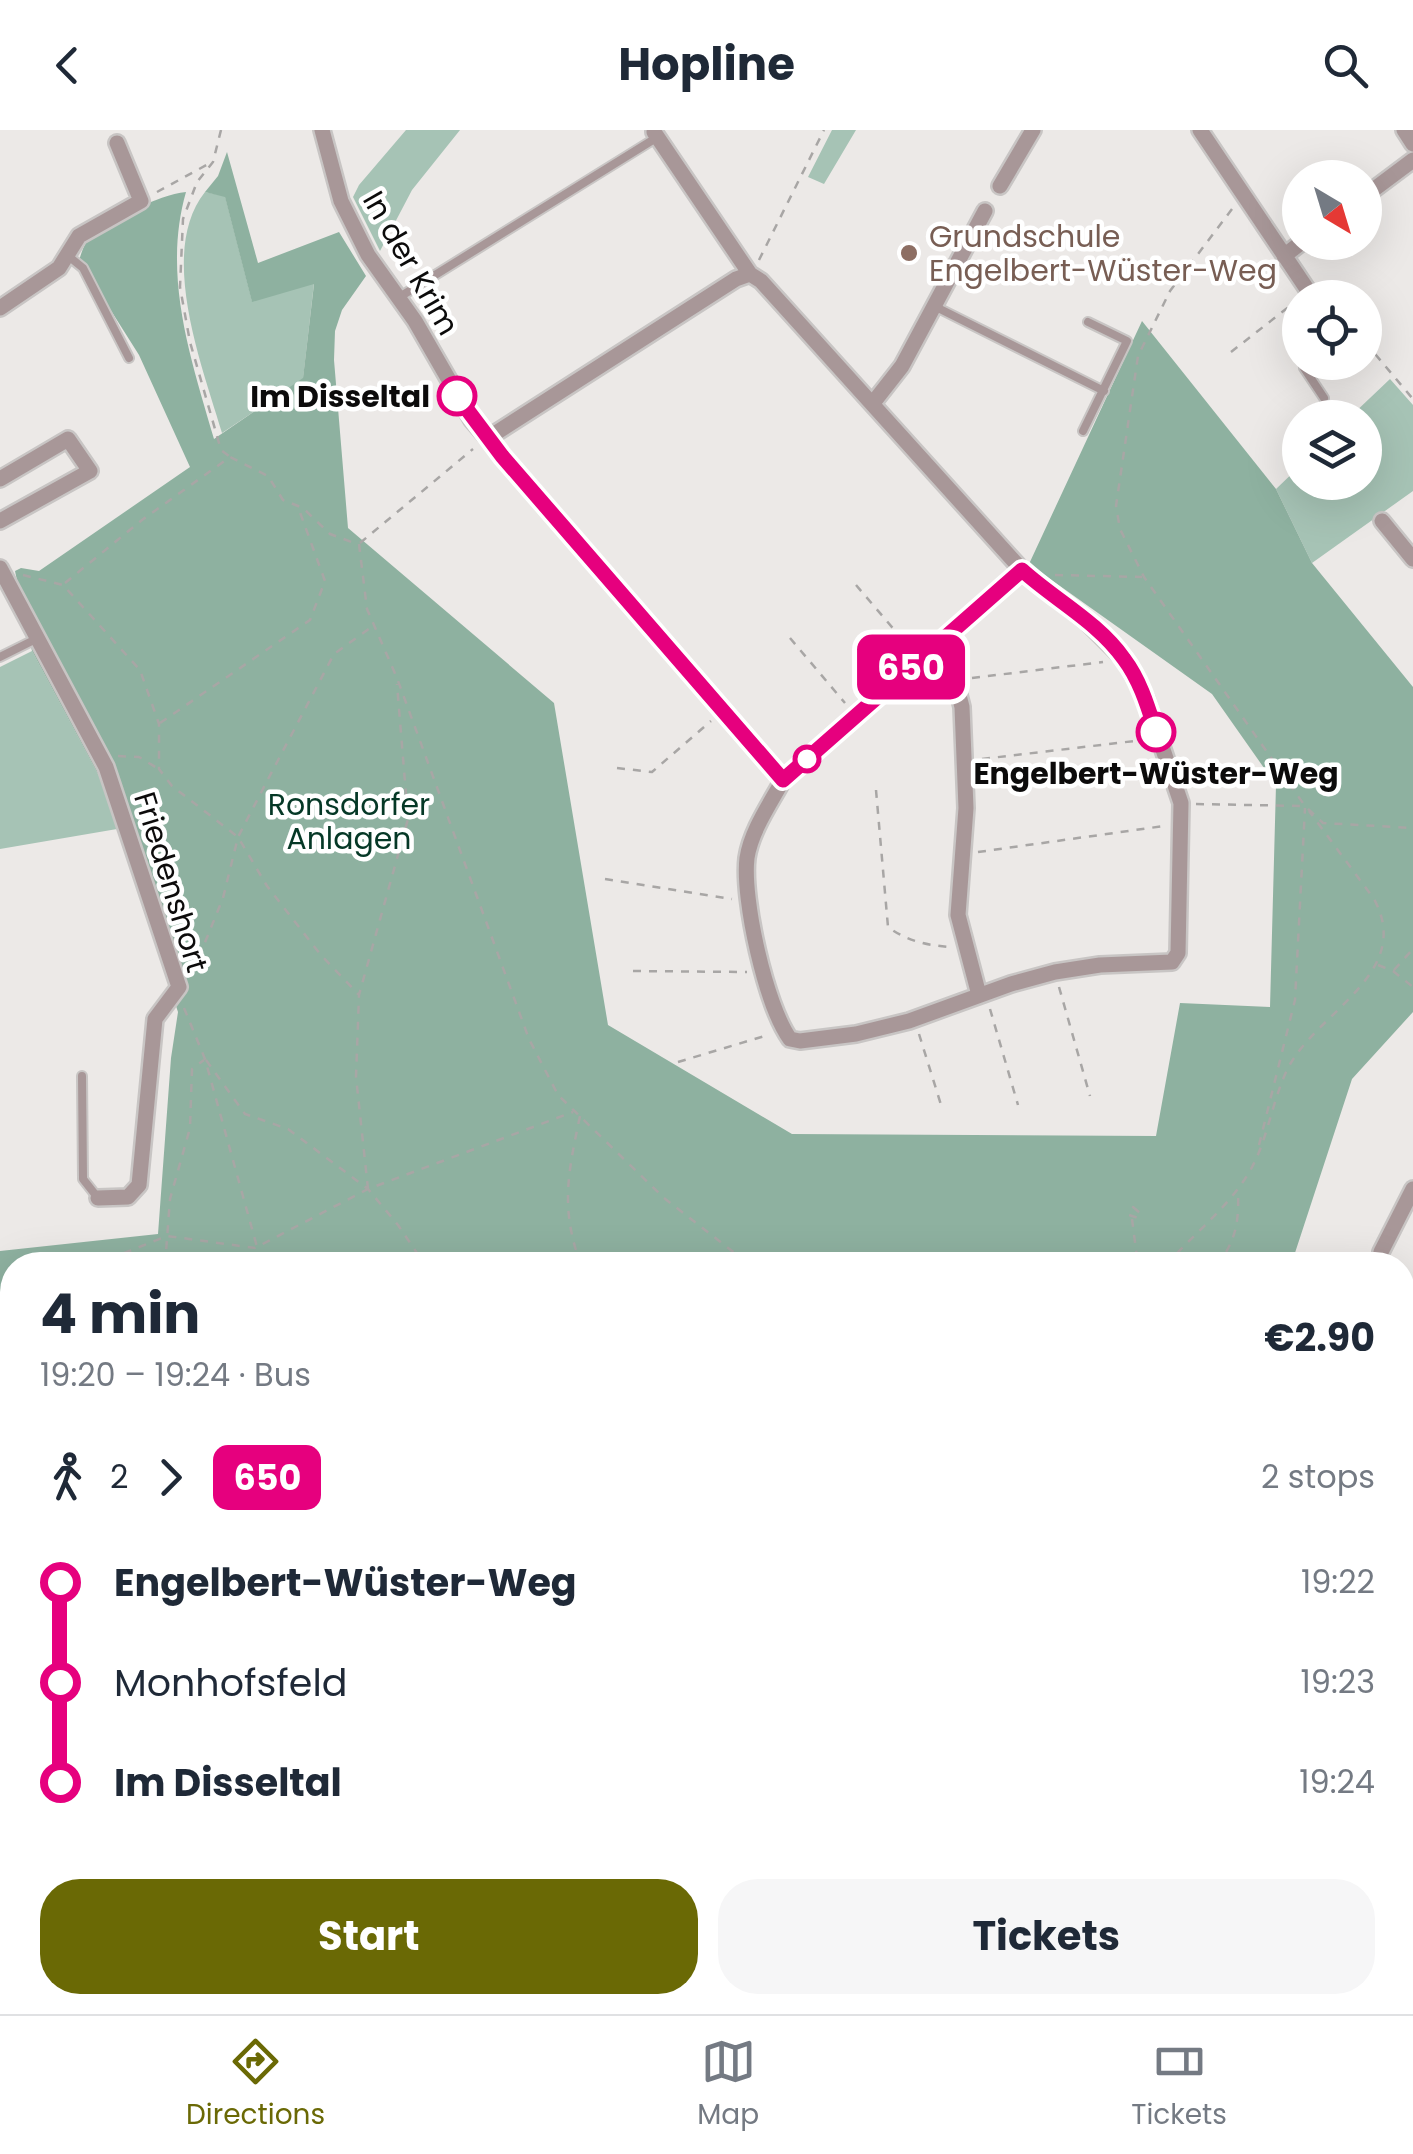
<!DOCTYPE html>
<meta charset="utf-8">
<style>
:root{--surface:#fff;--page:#f6f6f7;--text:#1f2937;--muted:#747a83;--line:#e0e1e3;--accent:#6a6905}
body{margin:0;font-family:Poppins,sans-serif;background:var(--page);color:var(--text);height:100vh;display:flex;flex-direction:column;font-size:38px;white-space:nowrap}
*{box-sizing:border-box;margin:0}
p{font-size:32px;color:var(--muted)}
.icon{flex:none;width:55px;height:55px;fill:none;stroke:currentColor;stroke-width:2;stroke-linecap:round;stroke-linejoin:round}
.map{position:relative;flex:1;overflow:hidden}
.panel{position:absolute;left:0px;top:1122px;width:1415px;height:762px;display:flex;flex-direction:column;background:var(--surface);border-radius:40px 40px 0 0;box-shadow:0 10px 40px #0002}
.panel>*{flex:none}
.badge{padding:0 20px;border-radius:15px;font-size:35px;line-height:65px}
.needle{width:65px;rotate:142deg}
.buttons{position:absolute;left:1282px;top:30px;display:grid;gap:20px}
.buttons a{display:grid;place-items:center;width:100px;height:100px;border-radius:50%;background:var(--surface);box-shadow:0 10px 40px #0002;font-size:50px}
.map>.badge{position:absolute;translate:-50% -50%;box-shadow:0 0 0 5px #fff}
.legs{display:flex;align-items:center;gap:15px;height:110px;padding:0 40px;font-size:32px}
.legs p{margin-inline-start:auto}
.head{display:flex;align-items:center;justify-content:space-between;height:170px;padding:0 40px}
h1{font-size:55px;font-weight:700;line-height:75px}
.cta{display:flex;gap:20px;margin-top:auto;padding:20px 40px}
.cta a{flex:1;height:115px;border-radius:40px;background:var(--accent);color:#fff;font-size:40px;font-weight:700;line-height:115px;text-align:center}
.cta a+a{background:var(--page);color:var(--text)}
ul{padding:0 40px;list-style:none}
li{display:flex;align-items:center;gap:35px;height:100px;font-size:38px}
li i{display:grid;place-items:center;width:15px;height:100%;margin:0 12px;background:currentColor}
li i::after{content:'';width:25px;height:25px;margin:-12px;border:8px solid;border-radius:50%;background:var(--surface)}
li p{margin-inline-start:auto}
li:first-child i{background:linear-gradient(#0000 50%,currentColor 0)}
li:last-child i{background:linear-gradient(currentColor 50%,#0000 0)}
header{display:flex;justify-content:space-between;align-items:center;height:130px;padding:0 40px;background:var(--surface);font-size:45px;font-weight:700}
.menu{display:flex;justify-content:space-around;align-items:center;height:140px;border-top:2px solid var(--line);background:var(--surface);font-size:28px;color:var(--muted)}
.menu a{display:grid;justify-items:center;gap:5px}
.menu .current{color:var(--accent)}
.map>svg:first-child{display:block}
.green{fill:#a6c3b5}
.forest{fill:#8eb1a0}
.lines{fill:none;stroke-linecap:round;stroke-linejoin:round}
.lane-casing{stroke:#c8c5c4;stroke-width:12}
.street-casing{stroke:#c8c5c4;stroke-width:20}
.primary-casing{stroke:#c8c5c4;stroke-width:30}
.path{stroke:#a8a6a5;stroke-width:2.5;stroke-dasharray:8 8;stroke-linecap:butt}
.lane{stroke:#a89798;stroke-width:8}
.street{stroke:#a89798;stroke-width:15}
.primary{stroke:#705355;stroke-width:25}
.line-1-casing{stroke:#fff;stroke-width:22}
.line-1{stroke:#e6007e;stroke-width:15}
.education-dot{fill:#8d6e63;stroke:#fff;stroke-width:4}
.stop-1-dot{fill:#fff;stroke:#e6007e;stroke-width:5}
.labels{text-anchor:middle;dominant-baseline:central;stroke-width:9;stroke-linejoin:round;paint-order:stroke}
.education-label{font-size:30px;fill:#785e54;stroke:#fff;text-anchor:start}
.street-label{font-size:30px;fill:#0c0b0b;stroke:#fff}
.stop-label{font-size:30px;font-weight:bold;fill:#0c0b0b;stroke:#fff;text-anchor:end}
.park-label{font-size:30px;fill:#053826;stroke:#fff}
</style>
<header><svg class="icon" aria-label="back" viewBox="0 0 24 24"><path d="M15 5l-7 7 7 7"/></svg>Hopline<svg class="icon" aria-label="search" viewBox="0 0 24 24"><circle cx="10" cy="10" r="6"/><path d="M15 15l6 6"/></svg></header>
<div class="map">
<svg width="1413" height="1884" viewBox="0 0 1413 1884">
<rect width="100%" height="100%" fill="#ece9e7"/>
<path class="green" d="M406 0H460L412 60 380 121 353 67 359 55Z
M832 0H856L824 54 808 47Z
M205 62 225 66 252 171 314 153 303 249 222 303C203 238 157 122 205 62Z
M1390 249 1413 275V361L1312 433 1276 359 1300 336V352H1365V288L1350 287Z
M32 521 100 648 117 699 0 719V537Z
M12 1827V1872L391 1873 388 1884H0V1830Z"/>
<path class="forest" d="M227 22 258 133 339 102 366 146 342 180 335 201 334 230 348 398 554 573 608 895 792 1004 1156 1006 1180 873 1270 877 1276 655 1212 564 1029 434 1142 191 1276 359 1312 433 1413 557V882L1352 949 1291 1135H12V1297L0 1295V1121L158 1104 171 928 178 882 100 648 32 521 15 441 21 438 39 441 190 337 139 225 79 130C82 122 84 113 90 108 113 89 157 65 186 62 162 146 191 229 214 309L303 248 314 154 252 172 225 67 205 62 218 46Z
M698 1872H1202L1211 1884H693Z"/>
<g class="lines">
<g class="lane-casing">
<path id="lane" d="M67 125 83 138 129 228
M398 168 656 8
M934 176 1104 261
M1305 232 1304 238 1324 268
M1083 301 1127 211 1088 192
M0 527 36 509
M82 946 83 1049 98 1068
M1402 1428 1413 1419
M1402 1486 1413 1499
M1402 1867 1413 1859
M669 1884 674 1872
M1380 1884 1395 1872"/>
</g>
<g class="street-casing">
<path id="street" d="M322 0 341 71 368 125 415 191 472 290 783 650
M1200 0 1313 168
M1404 0 1413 14
M654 2 750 144 761 151 1022 440 1087 492 1125 530 1146 569 1181 673 1178 823 1172 832 1100 835 1055 842 1011 854 909 891 856 904 800 911 790 909C766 876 742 769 747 728 751 701 770 674 783 650L1022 440
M1000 56 1033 0
M1365 66 1413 30
M1284 126 1302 112
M0 178 59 138 79 106 141 71 117 13
M873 273 902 236 985 81
M488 308 736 149 750 144
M0 349 68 309 90 341 0 391
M1382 391 1413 429
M0 438 106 637 179 857 155 889 139 1055 128 1067 98 1068
M933 518 955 550 962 577 966 678 958 785 979 865
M1381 1122 1413 1059"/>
</g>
<g class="primary-casing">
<path id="primary" d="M1402 1306 1413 1298
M0 1739 12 1736
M0 1760 12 1755"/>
</g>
<path class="path" d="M221 0 213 32 197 52 183 89 180 157 190 212 221 320 229 326
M157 62 212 32
M1232 79 1170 161 1138 226 1116 376 1120 399 1144 447 1305 676 1323 693 1413 698
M759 130 824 0
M1365 212 1413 269
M1231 222 1295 172
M360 413 473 319
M359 414 367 479 397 548 529 909 558 965 664 1068 750 1135
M23 445 63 455 140 540 159 594V639L172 656 238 707 267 756 320 824 359 865
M1055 445 1142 447
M65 453 142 390 230 327 268 346 283 370 303 378 330 404 357 414
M856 455 909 517
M790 508 845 573
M972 548 1103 532
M160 593 310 490 325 451 298 377
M118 626 139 627 157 638
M982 629 1143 610
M617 638 652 642 711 591
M876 660 888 797C907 811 926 815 949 817
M1196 674 1303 676
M978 722 1164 696
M605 749 732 769
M1378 835 1393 841 1413 857
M1394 840 1413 819
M633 841 747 842
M193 842 223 768 238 707 266 653 334 524 373 496
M1059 857 1090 966
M184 878 205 929 262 1135
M990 879 1018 975
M919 904 942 978
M206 930 245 984 288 999 368 1059 398 1095 425 1135
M678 932 768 905
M580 986C568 1043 560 1079 581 1135
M1259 1015 1295 870 1305 678
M368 1059 356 947 359 865 408 689 397 554
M1133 1077 1140 1083 1138 1088 1129 1085Z
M1132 1089 1138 1135
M1228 1122 1232 1135
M94 1135 167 1106 255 1118 368 1059 573 982
M165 1135 170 1069 190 998 192 939 204 930
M1166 1135C1196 1101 1237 1071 1256 1029 1270 999 1276 954 1294 928 1328 877 1412 839 1374 769L1309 681
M1217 1135C1236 1111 1239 1092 1238 1062
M0 1180 12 1173
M0 1247 12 1253
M1402 1533 1413 1546
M0 1847 12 1839
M1018 1872 1026 1884
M378 1884 380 1872
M728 1884 735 1872
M853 1884 857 1872"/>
<use href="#lane" class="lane"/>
<use href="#street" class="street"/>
<use href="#primary" class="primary"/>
</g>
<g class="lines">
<g class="line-1-casing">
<path id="line-1" d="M457 266 502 326 783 650 1022 440C1055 470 1098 492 1124 529 1140 550 1148 577 1156 602"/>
</g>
<use href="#line-1" class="line-1"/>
</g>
<circle class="education-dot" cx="909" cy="123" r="10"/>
<g class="stop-1-dot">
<circle cx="457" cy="266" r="18"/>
<circle cx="1156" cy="602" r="18"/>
<circle cx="807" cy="629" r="12"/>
</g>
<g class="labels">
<g class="education-label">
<text x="929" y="106">Grundschule<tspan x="929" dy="34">Engelbert-Wüster-Weg</tspan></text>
</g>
<g class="street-label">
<text transform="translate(411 133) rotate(60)">In der Krim</text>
<text transform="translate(171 752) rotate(73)">Friedenshort</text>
</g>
<g class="stop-label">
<text x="430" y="266">Im Disseltal</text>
<text x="1156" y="643" text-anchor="middle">Engelbert-Wüster-Weg</text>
</g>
<g class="park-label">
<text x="349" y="674">Ronsdorfer<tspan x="349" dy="34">Anlagen</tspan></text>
</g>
</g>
</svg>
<div class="buttons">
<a><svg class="needle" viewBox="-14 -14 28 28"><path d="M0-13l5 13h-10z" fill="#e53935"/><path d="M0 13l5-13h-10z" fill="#747a83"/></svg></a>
<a><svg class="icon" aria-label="locate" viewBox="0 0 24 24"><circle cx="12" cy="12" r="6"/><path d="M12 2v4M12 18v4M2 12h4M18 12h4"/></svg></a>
<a><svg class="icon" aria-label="layers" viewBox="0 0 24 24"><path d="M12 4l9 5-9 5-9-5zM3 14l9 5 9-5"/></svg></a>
</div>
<b class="badge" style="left:911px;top:537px;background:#e6007e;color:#fff">650</b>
<section class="panel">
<div class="head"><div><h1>4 min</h1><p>19:20 – 19:24 · Bus</p></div><b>€2.90</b></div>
<div class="legs"><svg class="icon" aria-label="walk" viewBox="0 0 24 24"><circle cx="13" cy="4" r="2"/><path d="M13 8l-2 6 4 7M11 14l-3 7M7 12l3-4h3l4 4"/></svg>2<svg class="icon" aria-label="forward" viewBox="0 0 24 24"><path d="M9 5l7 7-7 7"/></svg><b class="badge" style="background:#e6007e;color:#fff">650</b><p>2 stops</p></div>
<ul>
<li><i style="color:#e6007e"></i><b>Engelbert-Wüster-Weg</b><p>19:22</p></li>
<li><i style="color:#e6007e"></i><span>Monhofsfeld</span><p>19:23</p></li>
<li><i style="color:#e6007e"></i><b>Im Disseltal</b><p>19:24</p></li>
</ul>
<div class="cta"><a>Start</a><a>Tickets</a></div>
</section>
</div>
<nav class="menu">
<a class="current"><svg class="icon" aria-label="directions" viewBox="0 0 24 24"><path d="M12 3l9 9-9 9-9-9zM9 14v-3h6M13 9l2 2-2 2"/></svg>Directions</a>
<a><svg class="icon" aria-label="map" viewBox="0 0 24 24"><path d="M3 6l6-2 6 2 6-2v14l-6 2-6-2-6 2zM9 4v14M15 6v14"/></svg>Map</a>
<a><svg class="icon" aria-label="tickets" viewBox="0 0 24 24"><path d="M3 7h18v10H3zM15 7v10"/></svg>Tickets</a>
</nav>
